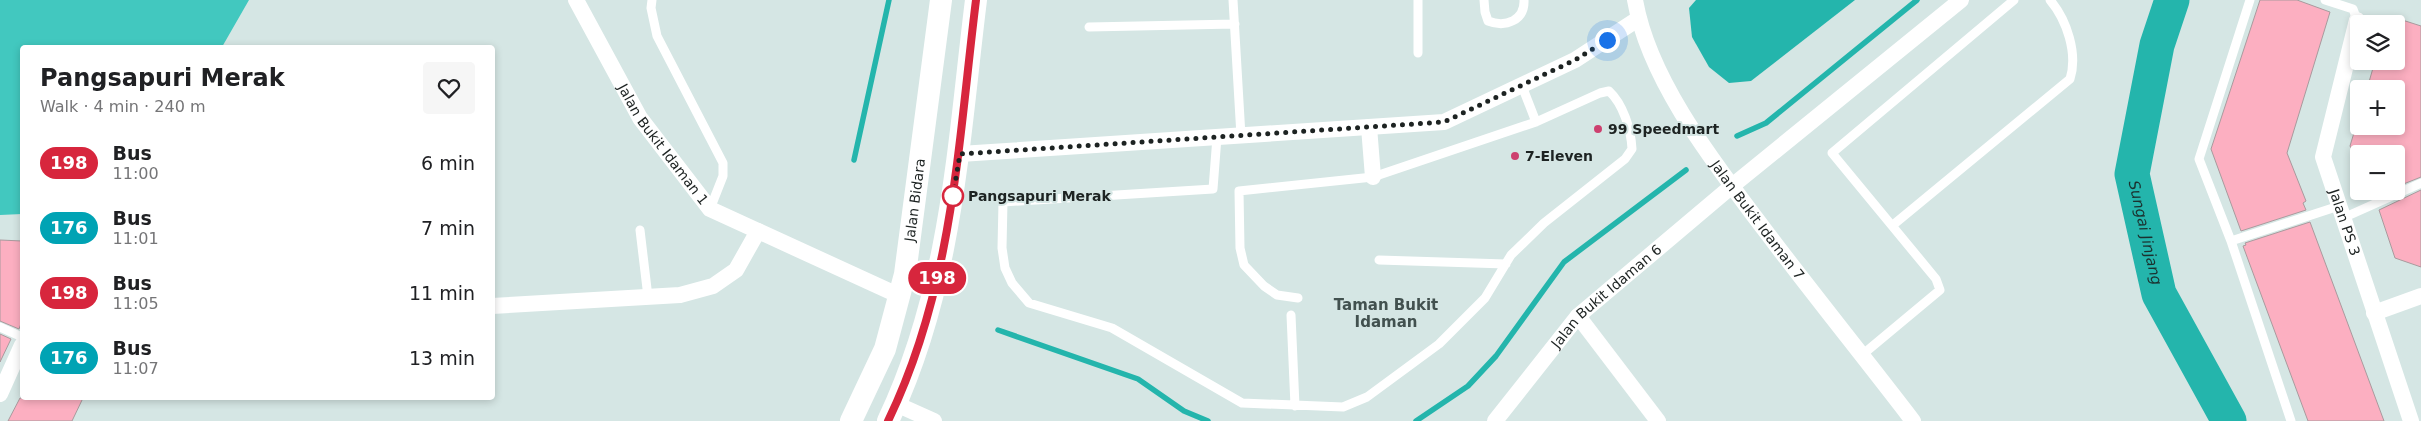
<!DOCTYPE html>
<meta charset="utf-8">
<style>
:root{--surface:#fff;--page:#f6f6f6;--text:#202124;--muted:#757577}
body{margin:0;font-family:"DejaVu Sans",sans-serif;background:var(--page);color:var(--text);height:100vh;display:flex;flex-direction:column;font-size:19px;white-space:nowrap}
*{box-sizing:border-box;margin:0}
p{font-size:16px;color:var(--muted)}
.icon{flex:none;width:28px;height:28px;fill:none;stroke:currentColor;stroke-width:2;stroke-linecap:round;stroke-linejoin:round}
.map{position:relative;flex:1;overflow:hidden}
.sheet{position:absolute;left:20px;top:45px;width:475px;height:355px;display:flex;flex-direction:column;background:var(--surface);border-radius:5px;box-shadow:0 2px 8px #0003}
.sheet>*{flex:none}
.badge{padding:0 10px;border-radius:16px;font-size:18px;line-height:32px}
.controls{position:absolute;left:2350px;top:15px;display:grid;gap:10px}
.controls a{display:grid;place-items:center;width:55px;height:55px;border-radius:5px;background:var(--surface);box-shadow:0 2px 8px #0003;font-size:25px}
.you{position:absolute;width:25px;height:25px;margin:-12px;border:4px solid #fff;border-radius:50%;background:#1a73e8;box-shadow:0 0 0 8px #1a73e833}
.map>.badge{position:absolute;translate:-50% -50%;box-shadow:0 0 0 2px #fff}
.round{display:grid;place-items:center;flex:none;width:52px;height:52px;border-radius:5px;background:var(--page)}
.headline{display:flex;align-items:center;justify-content:space-between;height:85px;padding:0 20px}
h1{font-size:24px;font-weight:600;line-height:38px}
ul{padding:0;list-style:none}
li{display:flex;align-items:center;gap:15px;height:65px;padding:0 20px}
li div{flex:1}
li b{display:block;font-size:19px}
li em{font-style:normal}
li .badge{min-width:55px;font-weight:700;text-align:center}
.map>svg:first-child{display:block}
.forest{fill:#42c8bf}
.water{fill:#24b5ac}
.lines{fill:none;stroke-linecap:round;stroke-linejoin:round}
.stream{stroke:#24b5ac;stroke-width:5.5}
.river{stroke:#24b5ac;stroke-width:35}
.building{fill:#fcafc1;stroke:#a99a9d}
.lane{stroke:#fff;stroke-width:9}
.street{stroke:#fff;stroke-width:16}
.secondary{stroke:#fff;stroke-width:22}
.line-casing{stroke:#fff;stroke-width:11}
.line{stroke:#d7263d;stroke-width:8}
.walk{stroke:#1d2322;stroke-width:5;stroke-dasharray:0 9}
.poi-dot{fill:#cd406f;stroke:#d5e6e4;stroke-width:2}
.stop-dot{fill:#fff;stroke:#d7263d;stroke-width:2.5}
.labels{text-anchor:middle;dominant-baseline:central;stroke-width:4;stroke-linejoin:round;paint-order:stroke}
.poi-label{font-size:14px;font-weight:bold;fill:#1d2322;stroke:#d5e6e4;text-anchor:start}
.street-label{font-size:14px;fill:#1d2322;stroke:#d5e6e4}
.stop-label{font-size:14px;font-weight:bold;fill:#1d2322;stroke:#d5e6e4;text-anchor:start}
.water-label{font-size:15px;font-style:italic;fill:#1b312f;stroke:#d5e6e4}
.neighbourhood-label{font-size:15px;font-weight:bold;fill:#42514f;stroke:#d5e6e4}
</style>
<div class="map">
<svg width="2421" height="421" viewBox="0 0 2421 421">
<rect width="100%" height="100%" fill="#d5e6e4"/>
<path class="forest" d="M0 0H249L222 47 22 48V214L0 215Z"/>
<path class="water" d="M1696 0H1855L1751 81 1729 83 1709 67 1692 37 1689 8Z"/>
<g class="lines">
<path class="stream" d="M1737 136 1766 123 1917 0
M854 160 889 0
M998 330 1138 379 1184 411 1208 421
M1416 421 1468 386 1496 356 1564 262 1686 170"/>
<path class="river" id="s1" d="M2172 0 2157 45 2132 174 2159 294 2229 421"/>
</g>
<path class="building" d="M2260 0H2297L2330 12 2287 153 2306 201 2303 203 2306 210 2241 231 2211 149Z
M2396 18 2421 26V177L2396 187V154H2354L2350 146 2356 126H2396V89H2367L2375 61H2396Z
M2421 190V267L2395 258 2379 210Z
M2310 222 2384 421H2308L2243 246 2246 245 2245 243Z
M0 240 22 241V321L19 329 0 321Z
M0 334 11 339 0 362Z
M20 398H83L72 421H8Z"/>
<g class="lines">
<path class="lane" d="M652 0 651 8 657 36 723 163V176L710 209
M1233 0 1241 136
M1484 0 1485 12 1488 21C1506 28 1525 20 1524 0
M2250 0 2199 159 2231 241 2339 206
M2325 0 2353 9 2357 20
M1089 27 1235 24
M1418 53V0
M1522 86 1536 122
M1217 137 1213 189 1003 202 1002 248 1005 268 1012 283 1029 303 1112 328 1242 403 1343 407 1367 397 1439 344 1485 298 1511 255 1544 223 1625 159 1632 149C1631 129 1623 104 1609 91L1600 93 1536 122 1373 177 1239 191 1240 248 1244 265 1264 286 1277 295 1298 298
M2343 218 2421 183
M1893 225 2070 79C2078 54 2067 20 2050 0
M640 230 648 297
M2231 241 2291 421
M1379 260 1506 264
M1291 315 1295 406
M0 327 22 337
M1862 355 1940 290 1936 279 1832 153 2014 0"/>
<g class="street">
<path id="s2" d="M576 0 640 118 710 209 900 296"/>
<path id="s3" d="M1635 0C1649 81 1715 164 1764 229 1813 294 1864 357 1913 421"/>
<path id="s4" d="M2357 20 2323 157 2411 421"/>
<path d="M1369 127 1373 177"/>
<path d="M960 154 1444 122 1575 60 1638 19"/>
<path d="M492 306 680 295 713 286 736 270 758 231"/>
<path d="M2374 313 2421 296"/>
<path d="M1578 316 1658 421"/>
<path d="M0 394 22 345"/>
<path d="M896 404 934 421"/>
<path id="s5" d="M1495 421 1578 316 1732 186 1961 0"/>
</g>
<g class="secondary">
<path id="s6" d="M851 421 885 349 905 274 941 0"/>
<path d="M888 421C952 286 958 145 976 0"/>
</g>
</g>
<g class="lines">
<g class="line-casing">
<path id="line" d="M888 421C953 287 958 144 976 0"/>
</g>
<use href="#line" class="line"/>
<path class="walk" d="M953 196 960 154 1444 122 1575 60 1607 40"/>
</g>
<g class="poi-dot">
<circle cx="1598" cy="129" r="5"/>
<circle cx="1515" cy="156" r="5"/>
</g>
<circle class="stop-dot" cx="953" cy="196" r="10"/>
<g class="labels">
<g class="poi-label">
<text x="1608" y="129">99 Speedmart</text>
<text x="1525" y="156">7-Eleven</text>
</g>
<g class="street-label">
<text stroke="none"><textPath href="#s2" startOffset="169">Jalan Bukit Idaman 1</textPath></text>
<text stroke="none"><textPath href="#s6" startOffset="232">Jalan Bidara</textPath></text>
<text stroke="none"><textPath href="#s3" startOffset="254">Jalan Bukit Idaman 7</textPath></text>
<text stroke="none"><textPath href="#s4" startOffset="210">Jalan PS 3</textPath></text>
<text stroke="none"><textPath href="#s5" startOffset="168">Jalan Bukit Idaman 6</textPath></text>
</g>
<g class="stop-label">
<text x="968" y="196">Pangsapuri Merak</text>
</g>
<g class="water-label">
<text stroke="none"><textPath href="#s1" startOffset="239">Sungai Jinjang</textPath></text>
</g>
<g class="neighbourhood-label">
<text x="1386" y="305">Taman Bukit<tspan x="1386" dy="17">Idaman</tspan></text>
</g>
</g>
</svg>
<div class="controls">
<a><svg class="icon" aria-label="layers" viewBox="0 0 24 24"><path d="M12 4l9 5-9 5-9-5zM3 14l9 5 9-5"/></svg></a>
<a>+</a>
<a>−</a>
</div>
<div class="you" style="left:1607px;top:40px"></div>
<b class="badge" style="left:937px;top:278px;background:#d7263d;color:#fff">198</b>
<section class="sheet">
<div class="headline"><div><h1>Pangsapuri Merak</h1><p>Walk · 4 min · 240 m</p></div><a class="round"><svg class="icon" aria-label="heart" viewBox="0 0 24 24"><path d="M12 20l-8-8c-3-5 5-10 8-4 3-6 11-1 8 4z"/></svg></a></div>
<ul>
<li><span class="badge" style="background:#d7263d;color:#fff">198</span><div><b>Bus</b><p>11:00</p></div><em>6 min</em></li>
<li><span class="badge" style="background:#00a3b4;color:#fff">176</span><div><b>Bus</b><p>11:01</p></div><em>7 min</em></li>
<li><span class="badge" style="background:#d7263d;color:#fff">198</span><div><b>Bus</b><p>11:05</p></div><em>11 min</em></li>
<li><span class="badge" style="background:#00a3b4;color:#fff">176</span><div><b>Bus</b><p>11:07</p></div><em>13 min</em></li>
</ul>
</section>
</div>
